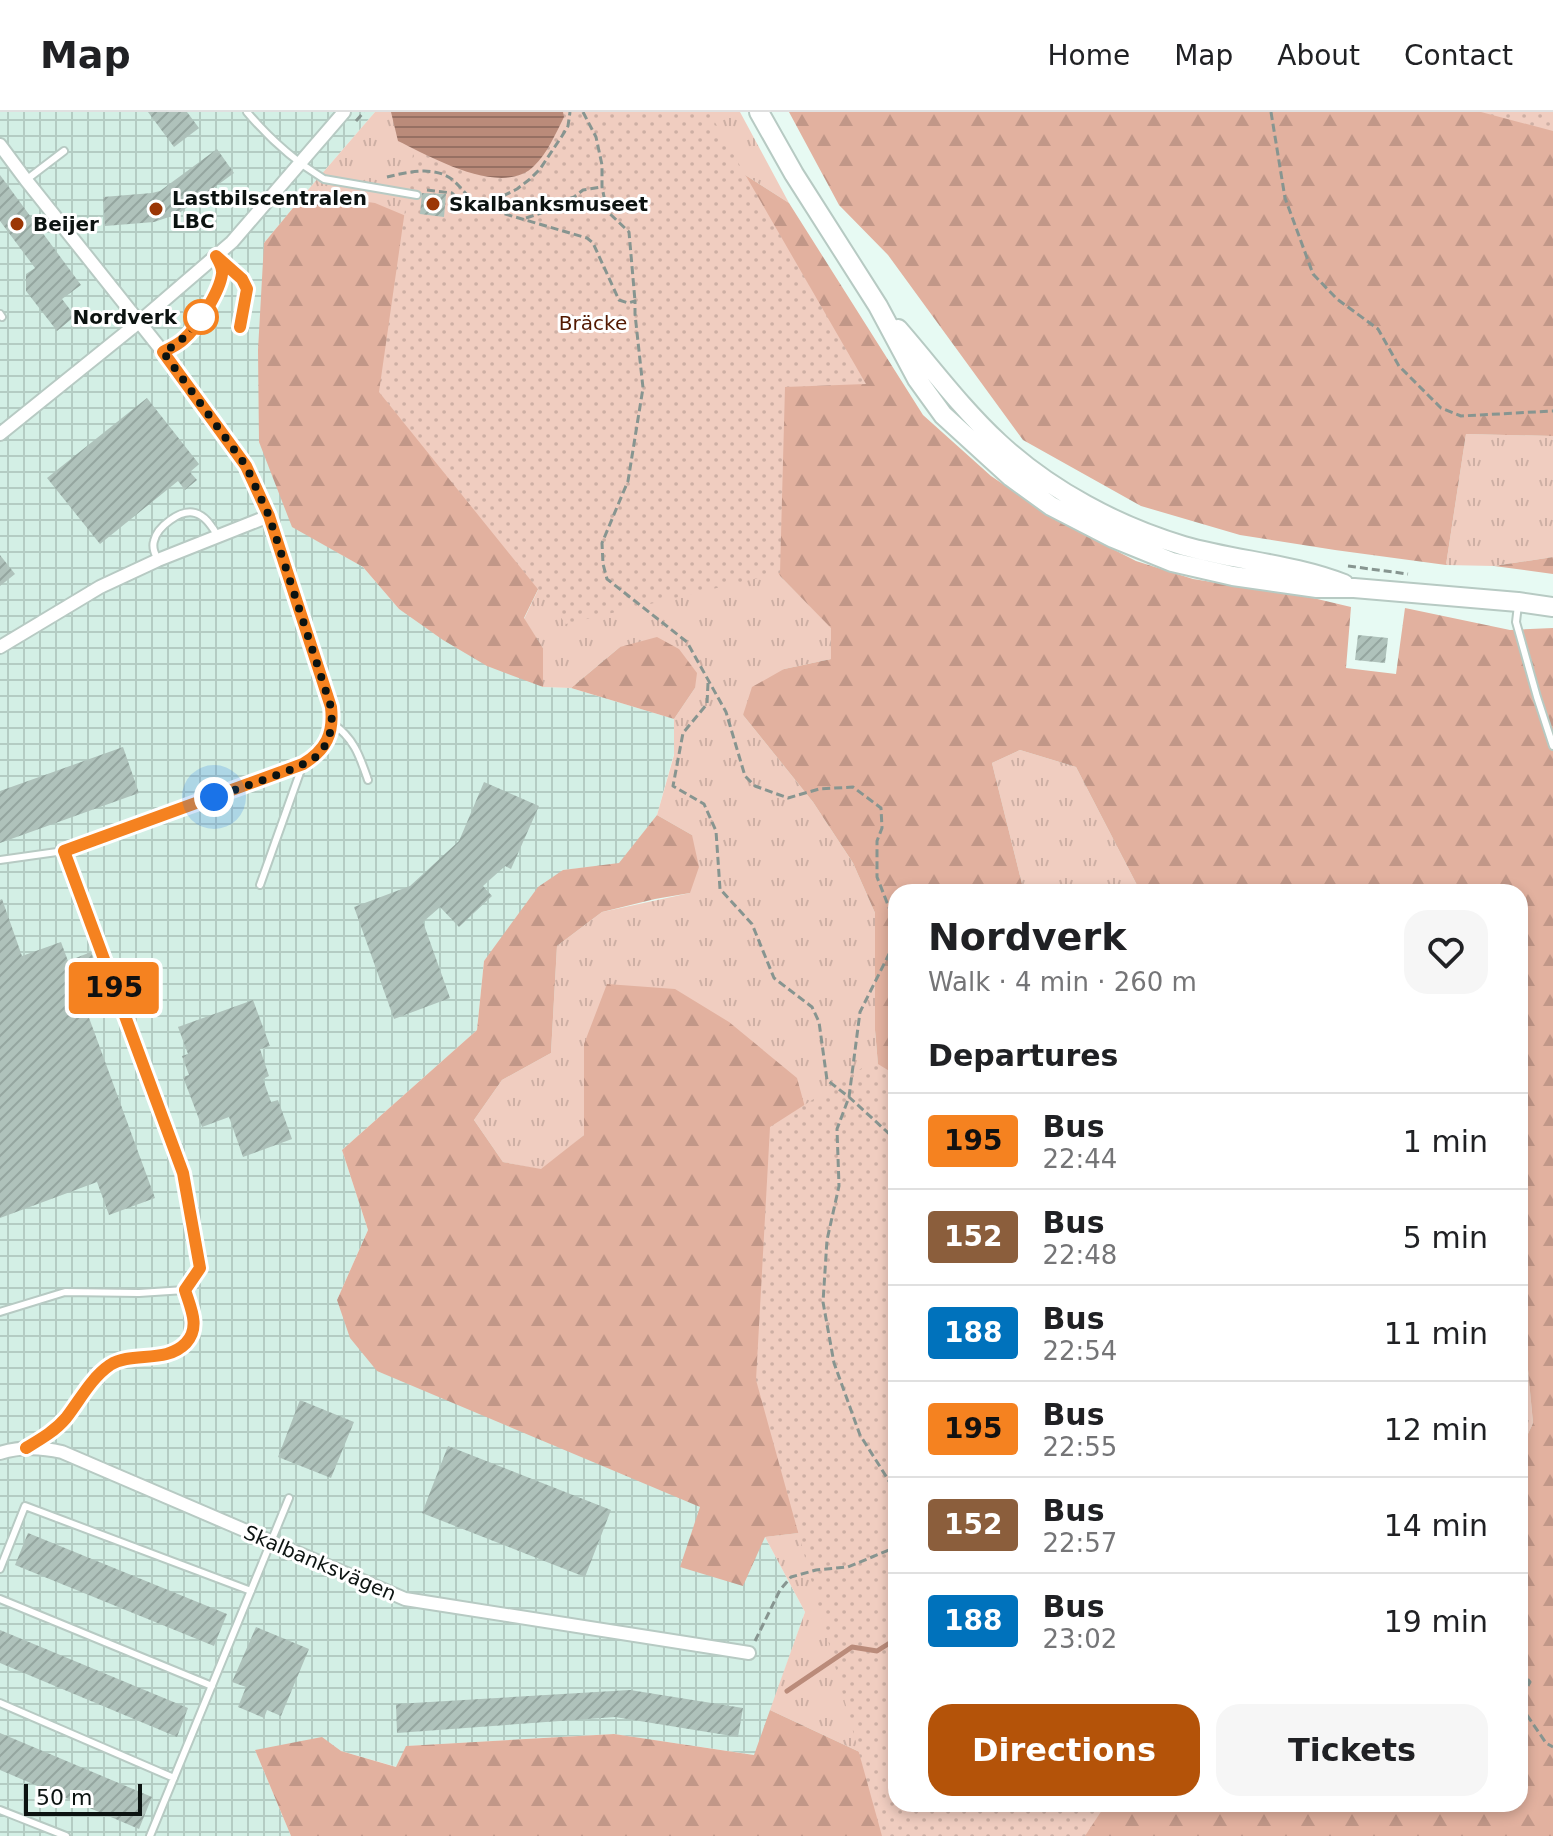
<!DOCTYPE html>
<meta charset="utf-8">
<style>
:root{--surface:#fff;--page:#f6f6f6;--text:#202124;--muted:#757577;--line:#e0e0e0;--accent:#b45309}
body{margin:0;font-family:"DejaVu Sans",sans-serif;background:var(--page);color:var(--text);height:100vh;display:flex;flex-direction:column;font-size:30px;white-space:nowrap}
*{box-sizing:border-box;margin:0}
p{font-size:26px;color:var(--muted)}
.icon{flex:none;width:44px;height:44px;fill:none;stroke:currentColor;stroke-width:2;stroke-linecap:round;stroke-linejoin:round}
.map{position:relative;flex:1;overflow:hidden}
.details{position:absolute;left:888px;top:772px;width:640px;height:928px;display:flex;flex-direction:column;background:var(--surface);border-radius:24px;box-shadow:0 4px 12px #0003}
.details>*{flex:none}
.badge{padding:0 16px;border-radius:6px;font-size:28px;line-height:52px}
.scale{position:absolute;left:24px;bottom:20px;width:118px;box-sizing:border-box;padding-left:8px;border:4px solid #0c1311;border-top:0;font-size:22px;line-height:28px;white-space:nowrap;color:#0c1311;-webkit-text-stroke:6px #fff;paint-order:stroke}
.you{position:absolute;width:40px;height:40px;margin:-20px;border:6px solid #fff;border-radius:50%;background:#1a73e8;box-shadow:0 0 0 12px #1a73e833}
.map>.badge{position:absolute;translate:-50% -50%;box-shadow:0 0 0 4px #fff}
h2{padding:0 40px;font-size:30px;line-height:72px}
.round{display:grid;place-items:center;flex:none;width:84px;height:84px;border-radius:24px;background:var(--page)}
.head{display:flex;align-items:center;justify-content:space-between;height:136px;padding:0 40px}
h1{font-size:38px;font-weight:600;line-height:60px}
.button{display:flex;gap:16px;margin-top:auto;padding:16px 40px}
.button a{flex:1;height:92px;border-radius:24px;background:var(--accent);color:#fff;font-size:32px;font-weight:600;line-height:92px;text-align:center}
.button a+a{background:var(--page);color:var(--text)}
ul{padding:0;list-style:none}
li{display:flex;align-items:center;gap:24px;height:96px;padding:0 40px;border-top:2px solid var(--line)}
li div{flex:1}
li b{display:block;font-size:30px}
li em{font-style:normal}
li .badge{min-width:88px;font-weight:700;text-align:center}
header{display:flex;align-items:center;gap:48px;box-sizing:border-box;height:112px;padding:0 40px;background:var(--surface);border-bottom:2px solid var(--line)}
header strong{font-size:38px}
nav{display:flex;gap:44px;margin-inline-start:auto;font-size:28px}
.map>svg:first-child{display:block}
.industrial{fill:url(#industrial-grid)}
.grass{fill:url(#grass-tufts)}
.forest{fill:url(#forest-firs)}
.park{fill:url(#park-dots)}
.water{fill:url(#water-rules)}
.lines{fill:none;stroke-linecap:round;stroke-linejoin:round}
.stream{stroke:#ba8b7a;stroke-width:5}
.building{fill:url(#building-hatch)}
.service-casing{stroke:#b7cac3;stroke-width:10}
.minor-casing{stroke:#b7cac3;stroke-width:16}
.secondary-casing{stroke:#b7cac3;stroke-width:22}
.path{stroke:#879590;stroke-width:3;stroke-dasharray:8 4;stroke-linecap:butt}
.service{stroke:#fff;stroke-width:6}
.minor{stroke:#fff;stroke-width:12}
.secondary{stroke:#fff;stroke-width:18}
.line-casing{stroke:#fff;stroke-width:18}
.line{stroke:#f58220;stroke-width:12}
.walk{stroke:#0c1311;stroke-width:8;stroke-dasharray:0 14.4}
.poi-dot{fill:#9b3605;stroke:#fff;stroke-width:3}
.stop-dot{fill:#fff;stroke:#f58220;stroke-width:4}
.labels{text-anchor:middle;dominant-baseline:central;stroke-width:6;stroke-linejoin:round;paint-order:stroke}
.poi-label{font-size:20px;font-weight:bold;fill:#0c1311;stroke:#fff;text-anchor:start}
.stop-label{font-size:20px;font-weight:bold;fill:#0c1311;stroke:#fff;text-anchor:end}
.park-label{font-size:20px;fill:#521800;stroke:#fff}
.street-label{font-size:20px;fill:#0c1311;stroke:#fff}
</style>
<header>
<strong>Map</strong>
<nav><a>Home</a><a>Map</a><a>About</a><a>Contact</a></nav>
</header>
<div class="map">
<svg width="1553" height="1724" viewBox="0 0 1553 1724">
<defs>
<pattern id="industrial-grid" width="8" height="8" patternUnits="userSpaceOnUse" patternTransform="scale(2)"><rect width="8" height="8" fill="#d3efe5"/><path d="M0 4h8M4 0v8" fill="none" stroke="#b4ccc3"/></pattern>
<pattern id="grass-tufts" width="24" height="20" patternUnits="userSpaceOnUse" patternTransform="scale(2)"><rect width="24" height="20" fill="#f0cdc0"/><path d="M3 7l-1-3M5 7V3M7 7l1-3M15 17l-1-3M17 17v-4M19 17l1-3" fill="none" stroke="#cdafa4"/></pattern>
<pattern id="forest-firs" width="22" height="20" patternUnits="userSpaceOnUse" patternTransform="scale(2)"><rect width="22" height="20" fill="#e2b19f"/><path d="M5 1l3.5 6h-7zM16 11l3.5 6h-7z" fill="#c19788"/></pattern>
<pattern id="park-dots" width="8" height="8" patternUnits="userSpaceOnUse" patternTransform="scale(2)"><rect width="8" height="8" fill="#f0cdc0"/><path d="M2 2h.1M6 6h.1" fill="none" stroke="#cdafa4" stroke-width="1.8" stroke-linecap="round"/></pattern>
<pattern id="water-rules" width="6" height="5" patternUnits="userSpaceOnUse" patternTransform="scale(2)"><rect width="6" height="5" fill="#ba8b7a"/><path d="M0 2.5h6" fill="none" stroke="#967063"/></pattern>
<pattern id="building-hatch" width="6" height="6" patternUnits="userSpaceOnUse" patternTransform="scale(2)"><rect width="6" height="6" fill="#afc2bb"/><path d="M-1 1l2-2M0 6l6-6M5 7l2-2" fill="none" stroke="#95a6a0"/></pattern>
</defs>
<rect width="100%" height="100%" fill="#e7faf3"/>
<path class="industrial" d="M0 0H375L307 79 264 131 292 414 363 455 399 497 543 575 571 576 674 607V642L657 703 619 752 563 758 484 849 477 918 342 1038 368 1118 337 1188 700 1395 765 1425 805 1500 755 1643 613 1622 407 1634 397 1655 341 1639 255 1638 291 1724H0Z"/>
<path class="grass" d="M375 0H740L789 91 700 34 781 465 831 515V547L784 557 743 603 813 690 853 751 875 801V918L881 987 896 1000V1657L770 1598 805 1500 765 1425 849 1415 584 932V1023L542 1058 503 1050 474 1008 502 968 551 941 557 834 602 800 690 781 692 723 657 703 674 643V607L695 576 620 535 571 576 543 575V536L524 507 551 451 317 83 307 79Z
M1466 322 1553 324V445L1494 454 1446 453Z
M1020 638 1076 655 1138 775V780H1024L992 651Z
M1520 1213 1524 1214 1533 1311 1520 1339Z"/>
<path class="forest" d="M789 0H1553V324L1466 322 1446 453 1335 438 1240 423 1141 394 1023 328 888 143 839 93Z
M700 34 789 91 923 303 991 364 1056 408 1136 449 1193 467 1313 486 1351 495 1346 556 1396 562 1405 496 1510 518 1553 516V1724H291L255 1638 322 1625 341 1639 396 1655 406 1634 614 1622 754 1643 770 1598 896 1657V1692H1520V1339L1533 1311 1524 1215 1520 1213V780H1138V775L1076 655 1020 638 992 651 1024 780H896V1000L881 988 875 918V801L853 751 813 690 743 603 752 575 784 557 831 547V516L781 465 741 408Z
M307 79 317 83 375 91 418 109 551 451 524 506 543 536V575L487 554 443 528 399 497 363 455 292 415 259 330 258 238 264 131Z
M1553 445V462L1494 454Z
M657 525 679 537 697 561 695 576 674 607 571 576 620 535Z
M657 703 692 723 699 755 690 781 655 787 602 800 557 834 551 941 502 968 474 1008 503 1050 541 1057 584 1023V932L607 872 675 877 729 910 797 966 818 1043 850 1415 765 1425 743 1474 680 1455 700 1395 377 1259 350 1226 337 1188 368 1118 342 1038 477 918 484 849 538 775 563 758 619 751Z"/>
<path class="park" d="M419 0H709L866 272 785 275 780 461 566 512 379 280Z
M1481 0H1553V19Z
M873 949 896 963V1692H1106L1085 1724H882L756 1268 770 1015Z"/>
<path class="water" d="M391 0H563L564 5C556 21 547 42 534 54 502 86 431 45 398 29Z"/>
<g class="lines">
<path class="stream" d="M787 1579 852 1535 877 1539 896 1527"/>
</g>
<path class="building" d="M148 0H187L199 16 174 35Z
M217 37 234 61 178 102 154 110 105 114 103 85 152 81 160 79Z
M0 63 81 173 62 187 75 204 57 219 26 179V162L35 156 0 109Z
M422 81 446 82 444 105 420 102Z
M147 286 199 352 190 360 197 368 185 378 178 369 100 432 47 366Z
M0 443 15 462 0 474Z
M1358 523 1388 526 1385 551 1355 548Z
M123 635 139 681 0 731V679Z
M484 670 539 694 511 757 505 754 483 774 492 784 459 815 440 795 423 810 450 886 394 907 354 795 410 774 459 729Z
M2 787 22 844 61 830 68 849 91 840 111 895 88 903 155 1086 109 1103 97 1070 0 1106V788Z
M253 888 270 934 260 937 269 964 263 967 271 990 278 988 292 1027 243 1045 229 1005 202 1015 183 965 189 963 182 944 188 942 178 915Z
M300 1288 354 1310 331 1366 278 1345Z
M448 1334 611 1398 585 1465 422 1401Z
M28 1421 227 1502 214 1534 15 1453Z
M256 1515 309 1537 281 1604 267 1598 264 1606 238 1595 246 1575 232 1570Z
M0 1518 188 1596 177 1625 0 1551Z
M630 1578 743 1596 738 1625 615 1605 397 1621 396 1592Z
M0 1621 152 1685 139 1717 0 1658Z"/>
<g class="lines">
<g class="service-casing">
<path id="service" d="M247 0C268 25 296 50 324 67L417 83
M26 68 64 39
M219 146C253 175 247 174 240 215
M0 202 2 205
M163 240C171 236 178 233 184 227 197 215 219 179 222 162 223 155 219 150 216 144
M158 448C155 442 152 436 154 429 157 415 180 397 195 401 206 404 212 415 218 424
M1518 493 1516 510 1537 585 1553 634
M333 612C354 626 360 645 368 668
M0 748 64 739 183 1061 200 1156 185 1178 139 1181 65 1180 0 1200
M260 773 303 652
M29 1334C40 1328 51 1322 59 1313 77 1294 88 1265 111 1252 134 1240 168 1251 187 1230 201 1215 190 1195 185 1178
M0 1457 25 1394 251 1479
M0 1487 212 1574
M0 1591 174 1666
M0 1698 66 1724
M150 1724 289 1386"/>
</g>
<g class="minor-casing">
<path id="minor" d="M0 33 26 68 163 240 246 354 269 404 331 595C334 622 326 638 303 652L64 739
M0 322 139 210 232 130 344 0
M0 535 100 475 158 448 269 404
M0 1341C21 1334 41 1335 62 1340L405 1487 749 1541"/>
</g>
<g class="secondary-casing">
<path id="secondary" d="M759 0 794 62 878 194 917 267 943 303 1011 365 1051 394 1113 426 1172 450 1233 464 1317 476H1354L1518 490 1553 495
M898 217C931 255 962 297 999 331 1051 379 1117 414 1184 434 1237 449 1293 452 1344 472"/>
</g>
<path class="path" d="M583 0 596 25 602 53V75L607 99 629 120 635 189
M1271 0 1285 86 1313 162 1337 187 1378 217 1399 254 1441 296 1461 304 1553 299
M356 9 364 0
M387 65C408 60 436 53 454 69 464 78 468 87 481 95L587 126 593 131 619 188 628 191 635 189V202L643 276 628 369 602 431 603 452 607 467 687 530 726 600 745 664 755 674 788 686 819 677 853 675 881 696 882 716 877 729V765L895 811 893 834 860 900 849 985 837 1017 839 1074 827 1128 823 1190 834 1251 860 1323 896 1380
M427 78 452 81 464 93 481 95 517 77 530 67 540 57 562 24 568 14 570 0
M526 106 550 98 559 90 574 85 583 78 602 75
M1348 454 1408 462
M708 571 707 592 683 621 673 674 704 692 716 719 720 777 752 812 774 866 812 895 819 910 827 968 849 985 896 1028
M755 1529 780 1478 791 1465 816 1458 848 1455 896 1435
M1520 1558 1530 1570 1520 1589
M1520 1593 1546 1631 1553 1635"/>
<use href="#service" class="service"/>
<use href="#minor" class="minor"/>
<use href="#secondary" class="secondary"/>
</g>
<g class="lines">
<g class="line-casing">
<path id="line" d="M26 1336C41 1327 55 1319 66 1306 80 1288 91 1266 110 1253 132 1239 166 1252 186 1231 201 1215 190 1195 185 1178L200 1156 183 1061 64 739 303 652C326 638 334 622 331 595L269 404 246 354 163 240C170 236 178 233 184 227 197 216 220 179 222 162 223 155 219 150 216 144L242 167 247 177 240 215"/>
</g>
<use href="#line" class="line"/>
<path class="walk" d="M201 205C190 220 181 231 163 240L246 354 269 404 331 595C333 612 331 628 319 642 306 656 235 677 214 685"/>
</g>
<g class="poi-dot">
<circle cx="433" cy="92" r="8"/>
<circle cx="156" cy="97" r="8"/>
<circle cx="17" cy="112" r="8"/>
</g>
<circle class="stop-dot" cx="201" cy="205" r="16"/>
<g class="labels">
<g class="poi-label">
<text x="172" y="86">Lastbilscentralen<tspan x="172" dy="23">LBC</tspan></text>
<text x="449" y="92">Skalbanksmuseet</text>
<text x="33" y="112">Beijer</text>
</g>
<g class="stop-label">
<text x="177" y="205">Nordverk</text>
</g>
<g class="park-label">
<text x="593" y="211">Bräcke</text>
</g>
<g class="street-label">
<text transform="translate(320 1451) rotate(23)">Skalbanksvägen</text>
</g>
</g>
</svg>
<div class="scale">50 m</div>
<div class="you" style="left:214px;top:685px"></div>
<b class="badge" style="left:114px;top:876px;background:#f58220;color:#111">195</b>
<section class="details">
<div class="head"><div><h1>Nordverk</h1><p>Walk · 4 min · 260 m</p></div><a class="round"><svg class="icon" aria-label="heart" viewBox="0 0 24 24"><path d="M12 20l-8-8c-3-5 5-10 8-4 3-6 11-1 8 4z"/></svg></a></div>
<h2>Departures</h2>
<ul>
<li><span class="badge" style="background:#f58220;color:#111">195</span><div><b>Bus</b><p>22:44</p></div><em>1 min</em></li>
<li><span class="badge" style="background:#8b5e3c;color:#fff">152</span><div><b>Bus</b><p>22:48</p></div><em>5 min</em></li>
<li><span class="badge" style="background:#0072bc;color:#fff">188</span><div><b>Bus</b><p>22:54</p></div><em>11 min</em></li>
<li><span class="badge" style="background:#f58220;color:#111">195</span><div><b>Bus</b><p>22:55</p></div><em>12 min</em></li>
<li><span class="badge" style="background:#8b5e3c;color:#fff">152</span><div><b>Bus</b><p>22:57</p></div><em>14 min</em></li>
<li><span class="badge" style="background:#0072bc;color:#fff">188</span><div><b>Bus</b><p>23:02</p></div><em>19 min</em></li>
</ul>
<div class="button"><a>Directions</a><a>Tickets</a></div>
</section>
</div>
